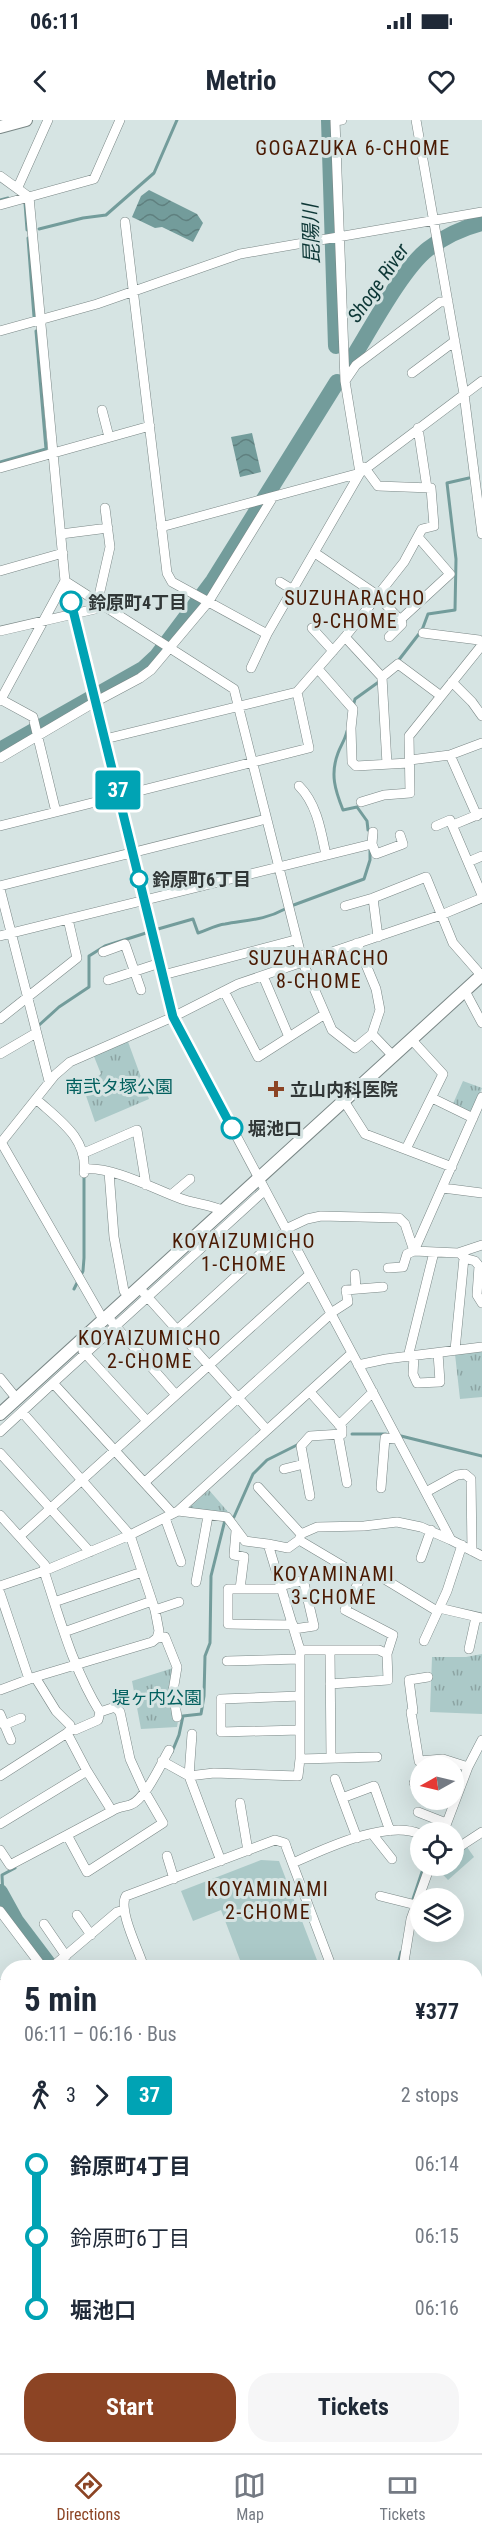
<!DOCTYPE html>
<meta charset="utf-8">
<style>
:root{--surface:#fff;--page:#f6f6f7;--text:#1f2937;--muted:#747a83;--line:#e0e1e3;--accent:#8c4424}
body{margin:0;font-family:"Roboto Condensed","Noto Sans JP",sans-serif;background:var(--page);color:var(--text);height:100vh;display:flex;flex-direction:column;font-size:22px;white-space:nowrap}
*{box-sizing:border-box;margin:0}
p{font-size:20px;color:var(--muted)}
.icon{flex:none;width:33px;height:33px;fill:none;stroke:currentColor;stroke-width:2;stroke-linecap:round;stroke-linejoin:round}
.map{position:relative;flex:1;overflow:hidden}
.drawer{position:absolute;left:0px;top:1840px;width:483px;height:494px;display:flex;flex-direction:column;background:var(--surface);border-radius:24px 24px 0 0;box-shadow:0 6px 24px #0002}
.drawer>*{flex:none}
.badge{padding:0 12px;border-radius:4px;font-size:21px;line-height:39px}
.needle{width:39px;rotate:262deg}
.tools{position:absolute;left:410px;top:1636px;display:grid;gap:12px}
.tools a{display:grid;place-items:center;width:54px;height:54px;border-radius:50%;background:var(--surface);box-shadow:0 6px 24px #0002;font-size:30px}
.map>.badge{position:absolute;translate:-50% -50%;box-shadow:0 0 0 3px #fff}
.legs{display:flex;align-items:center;gap:9px;height:66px;padding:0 24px;font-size:20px}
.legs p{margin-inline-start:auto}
.summary{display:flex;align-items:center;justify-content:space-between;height:102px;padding:0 24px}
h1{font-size:33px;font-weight:700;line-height:45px}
.primary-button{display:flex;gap:12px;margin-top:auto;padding:12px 24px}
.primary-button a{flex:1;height:69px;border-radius:24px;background:var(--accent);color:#fff;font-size:24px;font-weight:700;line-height:69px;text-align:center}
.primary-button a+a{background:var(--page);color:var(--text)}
ul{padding:0 24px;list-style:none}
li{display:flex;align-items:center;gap:21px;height:72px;font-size:22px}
li i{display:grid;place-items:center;width:9px;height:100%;margin:0 8px;background:currentColor}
li i::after{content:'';width:15px;height:15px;margin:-8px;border:4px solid;border-radius:50%;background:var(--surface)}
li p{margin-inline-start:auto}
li:first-child i{background:linear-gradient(#0000 50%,currentColor 0)}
li:last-child i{background:linear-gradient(currentColor 50%,#0000 0)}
.status{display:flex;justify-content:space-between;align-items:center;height:42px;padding:0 30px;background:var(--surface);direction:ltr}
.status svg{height:16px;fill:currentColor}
header{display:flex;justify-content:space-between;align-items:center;height:78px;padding:0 24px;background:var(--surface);font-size:27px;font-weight:700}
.dock{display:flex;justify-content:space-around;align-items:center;height:84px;border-top:2px solid var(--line);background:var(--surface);font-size:16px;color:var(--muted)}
.dock a{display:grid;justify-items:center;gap:3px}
.dock .current{color:var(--accent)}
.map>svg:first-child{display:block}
.grass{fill:url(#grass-tufts)}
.pitch{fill:#abc9c8}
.water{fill:url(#water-waves)}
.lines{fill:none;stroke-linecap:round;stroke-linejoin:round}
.stream{stroke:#739c9b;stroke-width:3}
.canal{stroke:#739c9b;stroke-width:10}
.river{stroke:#739c9b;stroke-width:16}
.minor-casing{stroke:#7a8786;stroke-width:10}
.major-casing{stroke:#7a8786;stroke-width:14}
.minor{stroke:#fff;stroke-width:9}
.major{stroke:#fff;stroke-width:12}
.line-1-casing{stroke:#fff;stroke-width:14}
.line-1{stroke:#00a3b4;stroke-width:9}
.stop-1-dot{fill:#fff;stroke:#00a3b4;stroke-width:3}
.poi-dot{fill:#8c4424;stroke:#d6e4e3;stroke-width:2}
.labels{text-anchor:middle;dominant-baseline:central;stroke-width:6;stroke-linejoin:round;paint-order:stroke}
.stop-label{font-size:18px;font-weight:bold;fill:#313737;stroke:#d6e4e3;text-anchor:start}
.park-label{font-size:18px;fill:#03605f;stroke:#d6e4e3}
.poi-label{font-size:18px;font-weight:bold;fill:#313737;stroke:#d6e4e3;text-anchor:start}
.neighbourhood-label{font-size:20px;letter-spacing:1.5px;fill:#4a1a03;stroke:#d6e4e3}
.water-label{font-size:20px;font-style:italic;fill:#0d3736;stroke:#d6e4e3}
</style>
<div class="status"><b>06:11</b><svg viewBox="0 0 49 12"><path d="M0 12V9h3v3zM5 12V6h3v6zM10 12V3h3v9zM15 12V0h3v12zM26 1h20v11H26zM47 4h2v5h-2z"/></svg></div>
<header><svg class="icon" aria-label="back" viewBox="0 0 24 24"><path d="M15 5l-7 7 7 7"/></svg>Metrio<svg class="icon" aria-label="heart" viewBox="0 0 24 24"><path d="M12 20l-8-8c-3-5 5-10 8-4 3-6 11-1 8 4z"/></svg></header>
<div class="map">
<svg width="482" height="2333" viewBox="0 0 482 2333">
<defs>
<pattern id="grass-tufts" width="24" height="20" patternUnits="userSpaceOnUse" patternTransform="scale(1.5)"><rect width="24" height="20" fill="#abc9c8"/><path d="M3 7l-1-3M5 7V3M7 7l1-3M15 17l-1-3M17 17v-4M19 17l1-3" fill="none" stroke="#8ca4a3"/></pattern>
<pattern id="water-waves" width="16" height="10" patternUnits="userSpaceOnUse" patternTransform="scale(1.5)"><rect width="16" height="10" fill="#739c9b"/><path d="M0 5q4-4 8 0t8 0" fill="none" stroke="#5f807f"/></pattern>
</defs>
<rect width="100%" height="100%" fill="#d6e4e3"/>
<path class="grass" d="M127 919 149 979 95 1002 83 967 101 954 93 934Z
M463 961 482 968 472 992 452 986Z
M482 1231V1277L460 1279 455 1234Z
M209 1370 229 1393 189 1388Z
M482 1534V1594L430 1592 432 1537H466Z
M173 1548 181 1584 177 1607 141 1609 132 1561Z
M467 1727 474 1737 448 1760 435 1746H453V1737Z"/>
<path class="pitch" d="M261 1740 279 1741 320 1848H243L221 1790 193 1801 181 1771Z"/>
<path class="water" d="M149 70 197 94 203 103 193 122 162 107 155 108 132 97 141 76Z
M252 313 261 352 240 357 231 317Z"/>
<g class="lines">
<path class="stream" d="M0 80 8 78
M25 83 27 110
M39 109 83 98 106 95 154 53 177 0
M28 118 34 197
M0 342 46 329 36 211
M398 541 422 510 428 494 455 490 456 439 447 363 469 358
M353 587 355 579 380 561
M347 611C345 620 341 625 338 633 330 654 335 670 343 690L357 687 367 701 368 710
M291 786 364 759 370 740V729
M158 809 193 799 198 813C207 810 216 805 225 804 247 800 265 800 285 789
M37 907 59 887 89 867V836L105 826 146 813
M74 1169 83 1151 84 1138V1053
M352 1314H386
M401 1316 482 1336
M231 1398 234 1397 253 1354 267 1340 299 1324
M172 1632 179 1615 183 1596 201 1594 204 1576 205 1536 210 1523 211 1456 225 1400
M3 1777 2 1755 15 1748
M412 1782 424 1746
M397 1848 401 1832
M182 2328 183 2326"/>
<path class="canal" d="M19 2333 23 2326"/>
<path class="river" d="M329 0 336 226
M350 242C369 212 402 149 428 129 445 116 462 108 482 103
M0 630 143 549 157 536 213 461 337 262
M0 1772 16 1801 50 1846"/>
<g class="minor-casing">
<path id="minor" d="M342 0 335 1 345 261
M416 0 464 274 482 414
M0 56 29 77 65 461 173 897 352 1233
M18 67 48 0
M0 85 94 59 120 0
M125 102 167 453 172 462 267 514
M0 211 97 184 240 134 482 92
M412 253 455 221
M102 290 109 317
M418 308 427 368
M0 348 150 306
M161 407 360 353 345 261 356 245 440 182 448 181
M61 414 108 408
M315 433 377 475 400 500 450 454 418 417
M0 451 63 433
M280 462 293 470
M98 480 110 427 105 388
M312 508 333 531
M0 511 108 486
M423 513 479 520 482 523
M345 517 382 557 387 644
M389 517 402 504 401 500
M251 548 267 514 360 353 482 261
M318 549 353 589 351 608 352 642 356 646 409 643
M382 557 398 544 441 576
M452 562 472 582 482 596
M0 579 33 597 56 692 309 628 297 572
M0 581 65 461 234 569 303 843 332 910 355 928 372 914
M105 619 297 572 345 517 404 442 422 409 434 406 431 368 378 366 364 347
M450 635 477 696
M0 638 95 582 140 558 151 550 209 481 273 377
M410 640 450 635 482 623
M299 666C317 684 321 711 326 735
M361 682 384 675 410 673 409 616 482 525
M453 705 482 693
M0 706 56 692
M436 706 450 700 482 775
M372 724 376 734 403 724 400 715
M468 742 482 736
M0 766 266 699
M0 769 49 961
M373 778 426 757 453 823 481 855
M345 786 373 778 378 817
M0 816 372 724 373 712
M357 823 376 869 380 890 372 914 393 936
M103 832 125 824 141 870
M163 855 295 820
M263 856 289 917
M108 860 160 843
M224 871 258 937 325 894
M465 871 482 903
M0 899 77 838 68 799
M0 934 36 913
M432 978 473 998
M36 979C59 1000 88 1018 84 1053
M344 981 365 1014 452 1047
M1 1022 104 1201
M0 1024 55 955 70 942 173 897 238 864 441 795 482 778
M406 1029 443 954 411 919
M84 1033 137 1010 146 1065
M85 1049C114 1047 152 1068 179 1078 194 1084 209 1084 224 1091
M109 1052 114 1117 124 1171 131 1176
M443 1068 482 1073
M171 1075 190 1059
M464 1138 475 1141 479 1146 477 1175 482 1183
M388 1148 403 1147 407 1134 414 1131 458 1133 482 1125
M355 1154 356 1169
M143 1172 267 1310
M111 1201 176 1275
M177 1210 290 1107 307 1099 321 1096 399 1098 405 1104 414 1131 482 977
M455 1230 464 1138 460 1133
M83 1231 147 1301
M414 1236 413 1254 417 1263 440 1262 438 1233
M408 1237 434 1132
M358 1245 386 1239 482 1227
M0 1258 17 1279
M22 1292 130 1415 155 1490 159 1511 157 1518 152 1522 35 1557
M339 1305 373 1272
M0 1312 53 1263
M338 1314 347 1363
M0 1333 90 1432
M284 1349 304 1344
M145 1362 334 1191 348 1182 346 1170 383 1167
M258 1367 301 1414
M381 1368 385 1318 397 1319
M426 1372 457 1355 465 1354 471 1359 472 1431
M310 1376 301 1326 310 1316 342 1314V1308L310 1272
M178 1391 227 1397 245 1421 268 1424 300 1530V1639L298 1656 214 1653 189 1656 192 1614
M172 1393 53 1263 265 1070
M0 1395 45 1445 44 1451C60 1499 73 1549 100 1592L115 1587 120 1592 130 1639 145 1672 163 1703 87 1752 67 1715 112 1691 87 1651 0 1704
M165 1398 181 1442
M236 1411 234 1435 244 1437 240 1469H228V1504L293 1505
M20 1416 310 1154
M299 1420 358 1455 359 1461 345 1490 393 1515 387 1534 388 1560 330 1564
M268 1424 288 1428 299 1420 301 1414 317 1407 364 1406 397 1402 421 1407 451 1420
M421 1438 431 1410
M386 1460 437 1491
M196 1462 208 1396
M0 1466 44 1451 130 1415 178 1391 352 1233 451 1420 482 1436
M240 1469H276L283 1465 301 1461 304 1463 314 1506 294 1509
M0 1473 29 1559
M54 1482 142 1452
M439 1488 482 1498
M155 1490 179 1482
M64 1512 152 1481
M157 1518 165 1517 177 1547 173 1571 177 1597
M424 1521 447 1471 462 1425
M469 1529 476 1497
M300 1530H379L387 1534
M330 1531 331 1638
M227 1541 299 1539
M428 1557 409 1560 413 1591 411 1592 419 1641 443 1639 468 1647
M0 1570 35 1557 56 1591 70 1605 71 1609 67 1613 87 1651
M300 1576 221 1579V1612L300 1610
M0 1594 11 1620
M4 1605 21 1598
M71 1609 75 1610 98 1600 100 1592
M300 1639 377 1637
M162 1641 189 1656 221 1741
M0 1656 67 1613
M335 1659 342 1678
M414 1663 420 1662
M240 1683 248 1731
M112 1691C118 1687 123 1687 130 1685 145 1680 161 1644 169 1630
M418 1692 446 1703
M443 1713 468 1647 482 1620
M373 1715 392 1739
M357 1718 342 1678 374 1666 390 1711
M0 1730 10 1745 67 1715
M453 1731 482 1712
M167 1736 174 1759
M293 1743C324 1729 387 1699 420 1714
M380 1776 416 1785
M0 1791 43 1848
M77 1795 91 1815
M44 1804 66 1836
M51 1848 117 1792 124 1790
M137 1848 142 1842C137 1827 118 1789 126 1776L275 1720 285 1723 287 1729 332 1848
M403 1848 411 1799 430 1746
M0 1865 8 1861
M476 1877 482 1875
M0 1921 8 1919
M5 1963 8 1972
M476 1982 482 1980
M5 1990 8 1989
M476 2019 482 2039
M0 2022 8 2020
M0 2059 8 2056
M476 2106 482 2100
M0 2110 8 2107
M476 2192 482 2200
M8 2206V2211
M476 2305 482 2301
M238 2326 239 2333
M278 2326 281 2333
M353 2326 356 2333
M0 2327 8 2325
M186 2333 188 2326
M397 2333 415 2326"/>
</g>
<g class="major-casing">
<path id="major" d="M0 7 26 0
M0 1294 482 855"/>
</g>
<use href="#minor" class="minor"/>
<use href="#major" class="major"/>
</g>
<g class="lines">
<g class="line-1-casing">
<path id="line-1" d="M71 482 173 897 232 1008"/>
</g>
<use href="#line-1" class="line-1"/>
</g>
<g class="stop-1-dot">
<circle cx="71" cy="482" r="10"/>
<circle cx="139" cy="759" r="8"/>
<circle cx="232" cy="1008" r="10"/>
</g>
<path class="poi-dot" d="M273 960h6v6h6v6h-6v6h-6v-6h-6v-6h6z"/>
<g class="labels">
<g class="stop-label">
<text x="88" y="482">鈴原町4丁目</text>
<text x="152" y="759">鈴原町6丁目</text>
<text x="248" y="1008">堀池口</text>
</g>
<g class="park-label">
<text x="119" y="966">南弐タ塚公園</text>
<text x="157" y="1577">堤ヶ内公園</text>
</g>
<g class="poi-label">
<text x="290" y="969">立山内科医院</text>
</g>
<g class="neighbourhood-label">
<text x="353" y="28">GOGAZUKA 6-CHOME</text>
<text x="355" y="478">SUZUHARACHO<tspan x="355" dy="23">9-CHOME</tspan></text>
<text x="319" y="838">SUZUHARACHO<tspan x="319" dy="23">8-CHOME</tspan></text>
<text x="244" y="1121">KOYAIZUMICHO<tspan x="244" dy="23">1-CHOME</tspan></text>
<text x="150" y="1218">KOYAIZUMICHO<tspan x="150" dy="23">2-CHOME</tspan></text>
<text x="334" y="1454">KOYAMINAMI<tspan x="334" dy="23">3-CHOME</tspan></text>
<text x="268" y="1769">KOYAMINAMI<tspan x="268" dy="23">2-CHOME</tspan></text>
</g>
<g class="water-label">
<text transform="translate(311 114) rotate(-92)">昆陽川</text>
<text transform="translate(378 163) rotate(-55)">Shoge River</text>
</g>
</g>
</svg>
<div class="tools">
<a><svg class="needle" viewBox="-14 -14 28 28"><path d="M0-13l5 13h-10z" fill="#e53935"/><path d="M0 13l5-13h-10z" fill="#747a83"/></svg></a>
<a><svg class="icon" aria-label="locate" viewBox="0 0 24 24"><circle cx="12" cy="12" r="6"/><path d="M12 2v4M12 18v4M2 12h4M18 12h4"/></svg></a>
<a><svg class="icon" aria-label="layers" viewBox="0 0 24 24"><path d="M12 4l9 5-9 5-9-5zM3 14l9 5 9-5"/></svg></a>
</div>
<b class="badge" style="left:118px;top:670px;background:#00a3b4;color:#fff">37</b>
<section class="drawer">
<div class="summary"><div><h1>5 min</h1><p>06:11 – 06:16 · Bus</p></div><b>¥377</b></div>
<div class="legs"><svg class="icon" aria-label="walk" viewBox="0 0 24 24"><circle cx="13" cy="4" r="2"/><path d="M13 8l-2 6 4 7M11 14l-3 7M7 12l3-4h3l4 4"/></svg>3<svg class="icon" aria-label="forward" viewBox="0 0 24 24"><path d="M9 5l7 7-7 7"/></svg><b class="badge" style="background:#00a3b4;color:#fff">37</b><p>2 stops</p></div>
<ul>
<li><i style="color:#00a3b4"></i><b>鈴原町4丁目</b><p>06:14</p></li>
<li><i style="color:#00a3b4"></i><span>鈴原町6丁目</span><p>06:15</p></li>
<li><i style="color:#00a3b4"></i><b>堀池口</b><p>06:16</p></li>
</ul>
<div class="primary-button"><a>Start</a><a>Tickets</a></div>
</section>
</div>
<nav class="dock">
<a class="current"><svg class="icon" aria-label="directions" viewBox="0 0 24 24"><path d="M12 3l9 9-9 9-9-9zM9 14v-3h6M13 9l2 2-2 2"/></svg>Directions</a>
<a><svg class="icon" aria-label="map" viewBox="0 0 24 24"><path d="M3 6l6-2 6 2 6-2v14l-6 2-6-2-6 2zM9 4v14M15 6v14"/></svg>Map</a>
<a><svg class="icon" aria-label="tickets" viewBox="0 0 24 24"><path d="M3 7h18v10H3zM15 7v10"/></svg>Tickets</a>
</nav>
